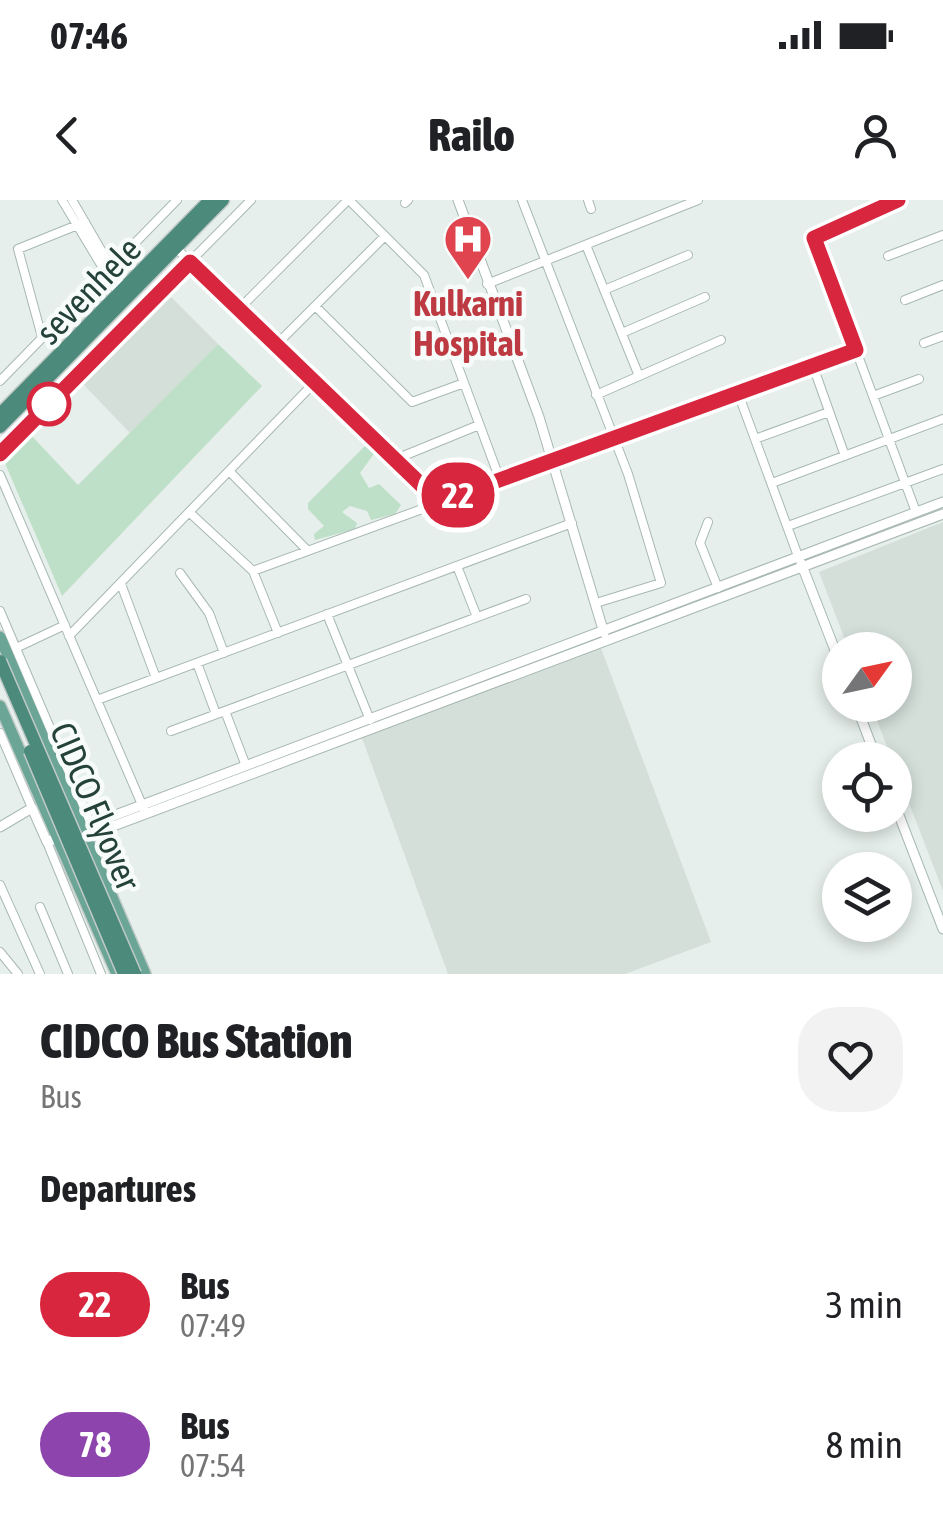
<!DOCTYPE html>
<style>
:root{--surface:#fff;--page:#f2f2f2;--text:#202124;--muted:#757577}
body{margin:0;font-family:"Asap Condensed",sans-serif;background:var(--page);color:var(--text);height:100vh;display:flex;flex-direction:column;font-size:38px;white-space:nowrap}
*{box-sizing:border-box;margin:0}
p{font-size:32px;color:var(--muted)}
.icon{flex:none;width:55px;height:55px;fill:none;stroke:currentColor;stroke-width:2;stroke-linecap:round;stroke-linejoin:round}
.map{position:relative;height:774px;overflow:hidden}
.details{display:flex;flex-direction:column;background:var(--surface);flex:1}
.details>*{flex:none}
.badge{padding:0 20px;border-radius:32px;font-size:35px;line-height:65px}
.needle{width:65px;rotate:57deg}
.fabs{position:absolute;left:822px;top:432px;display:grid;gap:20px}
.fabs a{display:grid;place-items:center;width:90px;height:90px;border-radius:50%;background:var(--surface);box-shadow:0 5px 15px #0003;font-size:50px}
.map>.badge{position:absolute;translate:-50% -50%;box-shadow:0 0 0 5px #fff}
h2{padding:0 40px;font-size:38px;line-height:90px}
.round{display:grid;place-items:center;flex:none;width:105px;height:105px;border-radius:40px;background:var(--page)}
.summary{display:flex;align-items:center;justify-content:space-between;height:170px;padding:0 40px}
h1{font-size:48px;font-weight:800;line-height:75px}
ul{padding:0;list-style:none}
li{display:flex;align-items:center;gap:30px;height:140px;padding:0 40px}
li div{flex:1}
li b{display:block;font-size:38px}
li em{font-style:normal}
li .badge{min-width:110px;font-weight:700;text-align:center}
.status{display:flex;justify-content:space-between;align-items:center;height:70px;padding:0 50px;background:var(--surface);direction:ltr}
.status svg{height:28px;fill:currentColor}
header{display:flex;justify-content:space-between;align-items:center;height:130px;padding:0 40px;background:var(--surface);font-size:45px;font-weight:800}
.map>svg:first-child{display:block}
.built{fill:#d4dfda}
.green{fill:#bfe0c8}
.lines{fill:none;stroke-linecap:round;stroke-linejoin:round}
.minor-casing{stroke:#a8b8b2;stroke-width:10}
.tertiary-casing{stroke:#a8b8b2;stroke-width:11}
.primary-casing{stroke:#c2cac8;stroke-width:14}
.trunk-casing{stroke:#c2cac8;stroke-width:15}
.minor{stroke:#fff;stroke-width:8}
.tertiary{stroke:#fff;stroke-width:9}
.primary{stroke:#6aa596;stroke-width:11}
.trunk{stroke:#4c8a7c;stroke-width:12}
.trunk-bridge-casing{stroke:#c2cac8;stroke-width:15;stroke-linecap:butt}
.trunk-bridge{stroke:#4c8a7c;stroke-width:12}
.line-casing{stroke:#fff;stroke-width:22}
.line{stroke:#d7263d;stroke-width:15}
.stop-dot{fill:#fff;stroke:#d7263d;stroke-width:5}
.labels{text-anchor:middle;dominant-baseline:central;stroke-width:9;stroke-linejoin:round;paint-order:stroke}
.street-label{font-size:35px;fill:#24423a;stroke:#f7fbf9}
.health-label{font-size:35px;font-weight:bold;fill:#be3a42;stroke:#f7fbf9}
</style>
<div class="status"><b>07:46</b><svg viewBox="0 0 49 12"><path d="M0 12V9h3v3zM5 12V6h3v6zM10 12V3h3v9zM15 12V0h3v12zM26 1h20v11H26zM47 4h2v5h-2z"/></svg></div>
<header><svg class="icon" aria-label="back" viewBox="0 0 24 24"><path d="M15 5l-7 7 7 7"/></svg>Railo<svg class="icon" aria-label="person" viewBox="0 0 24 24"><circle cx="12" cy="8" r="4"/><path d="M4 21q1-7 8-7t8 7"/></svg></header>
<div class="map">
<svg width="943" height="774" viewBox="0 0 943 774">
<rect width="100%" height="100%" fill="#e6efeb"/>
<path class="built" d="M167 93 218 144 130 233 81 182Z
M943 322V691L871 505H895V450H849L819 372Z
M601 448 711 742 625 774H448L362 538Z"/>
<path class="green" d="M218 144 262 186 62 396 4 261 30 234 78 285Z
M367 244 376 251 360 273 369 288 379 284 401 305 395 314 371 320 367 311 350 306 342 312 357 323 355 329 315 340 314 334 324 326 308 309V303Z"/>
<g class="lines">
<g class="minor-casing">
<path id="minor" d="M62 0 118 93
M72 0 123 88
M349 0 424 75 500 280
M522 0 628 274 661 383 596 403
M588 0 591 9
M899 0 814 37 916 312
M405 3 408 0
M586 45 639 176
M176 48 439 302
M888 56 943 35
M487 84 698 0
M604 90 688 55
M905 100 943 85
M315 106 412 202 464 183
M240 108 348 0
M622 133 705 97
M42 137 18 49 85 22
M924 143 943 136
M277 144 385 36
M813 166 845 256
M0 181 177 0
M738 193 798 356
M596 195 721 140
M873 196 919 179
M755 239 829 212
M0 254 251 0
M396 259 479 225
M229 271 307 350
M0 275 146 614
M772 283 943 219
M189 312 253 371 278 433
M708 322 700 343 718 388
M788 326 943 269
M457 366 477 417
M253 371 856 150
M180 373 209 413 224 453
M121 384 156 478
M0 411 91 624
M327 414 370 520
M69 436 316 181
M16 448 65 425
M197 463 216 514
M97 500 572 323
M225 511 246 566
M171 531 526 399
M0 533 32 608
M47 642 101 774
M0 685 40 774
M40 707 68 774
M0 752 18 774"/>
</g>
<g class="tertiary-casing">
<path id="tertiary" d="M458 0 539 217 604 433
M801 363 840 463
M856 505 877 560
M895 605 943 729
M0 627 32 608 47 642 62 636
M76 630 943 302
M84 637 943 314
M96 659 105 628"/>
</g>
<g class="primary-casing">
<path id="primary" d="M0 437 145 774
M0 506 117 774"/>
</g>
<g class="trunk-casing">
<path id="trunk" d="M0 214 210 0
M0 227 223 0"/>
</g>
<use href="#minor" class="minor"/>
<use href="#tertiary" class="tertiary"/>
<use href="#primary" class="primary"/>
<use href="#trunk" class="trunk"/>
<g class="trunk-bridge-casing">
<path id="trunk-bridge" d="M0 461 135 774
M30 551 124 774"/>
</g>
<use href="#trunk-bridge" class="trunk-bridge"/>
</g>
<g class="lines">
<g class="line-casing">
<path id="line" d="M0 254 190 62 439 302 856 150 814 38 898 0"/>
</g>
<use href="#line" class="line"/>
</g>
<defs>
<g id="hospital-pin" transform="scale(2.5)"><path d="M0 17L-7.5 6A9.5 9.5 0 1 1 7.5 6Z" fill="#e0444e" stroke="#f7fbf9"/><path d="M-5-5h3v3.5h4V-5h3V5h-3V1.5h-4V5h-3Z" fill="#fff"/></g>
</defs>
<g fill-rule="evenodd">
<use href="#hospital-pin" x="468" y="39"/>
</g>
<circle class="stop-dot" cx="49" cy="204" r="20"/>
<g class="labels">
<g class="street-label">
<text transform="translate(88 90) rotate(-46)">sevenhele</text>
<text transform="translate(96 606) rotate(67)">CIDCO Flyover</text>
</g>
<g class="health-label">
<text x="468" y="103">Kulkarni<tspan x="468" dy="40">Hospital</tspan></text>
</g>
</g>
</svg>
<div class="fabs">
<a><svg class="needle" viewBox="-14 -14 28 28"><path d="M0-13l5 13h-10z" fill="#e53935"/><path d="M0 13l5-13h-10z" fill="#757577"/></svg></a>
<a><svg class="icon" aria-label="locate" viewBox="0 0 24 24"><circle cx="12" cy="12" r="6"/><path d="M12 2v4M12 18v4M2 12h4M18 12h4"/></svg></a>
<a><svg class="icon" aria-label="layers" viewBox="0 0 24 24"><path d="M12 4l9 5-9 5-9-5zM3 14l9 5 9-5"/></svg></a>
</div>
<b class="badge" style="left:458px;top:295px;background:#d7263d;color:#fff">22</b>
</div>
<section class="details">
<div class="summary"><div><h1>CIDCO Bus Station</h1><p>Bus</p></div><a class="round"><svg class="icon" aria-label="heart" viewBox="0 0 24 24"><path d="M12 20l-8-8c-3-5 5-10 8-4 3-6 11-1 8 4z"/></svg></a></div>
<h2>Departures</h2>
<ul>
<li><span class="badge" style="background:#d7263d;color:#fff">22</span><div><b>Bus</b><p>07:49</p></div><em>3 min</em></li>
<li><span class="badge" style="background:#8e44ad;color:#fff">78</span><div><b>Bus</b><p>07:54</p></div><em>8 min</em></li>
</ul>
</section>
